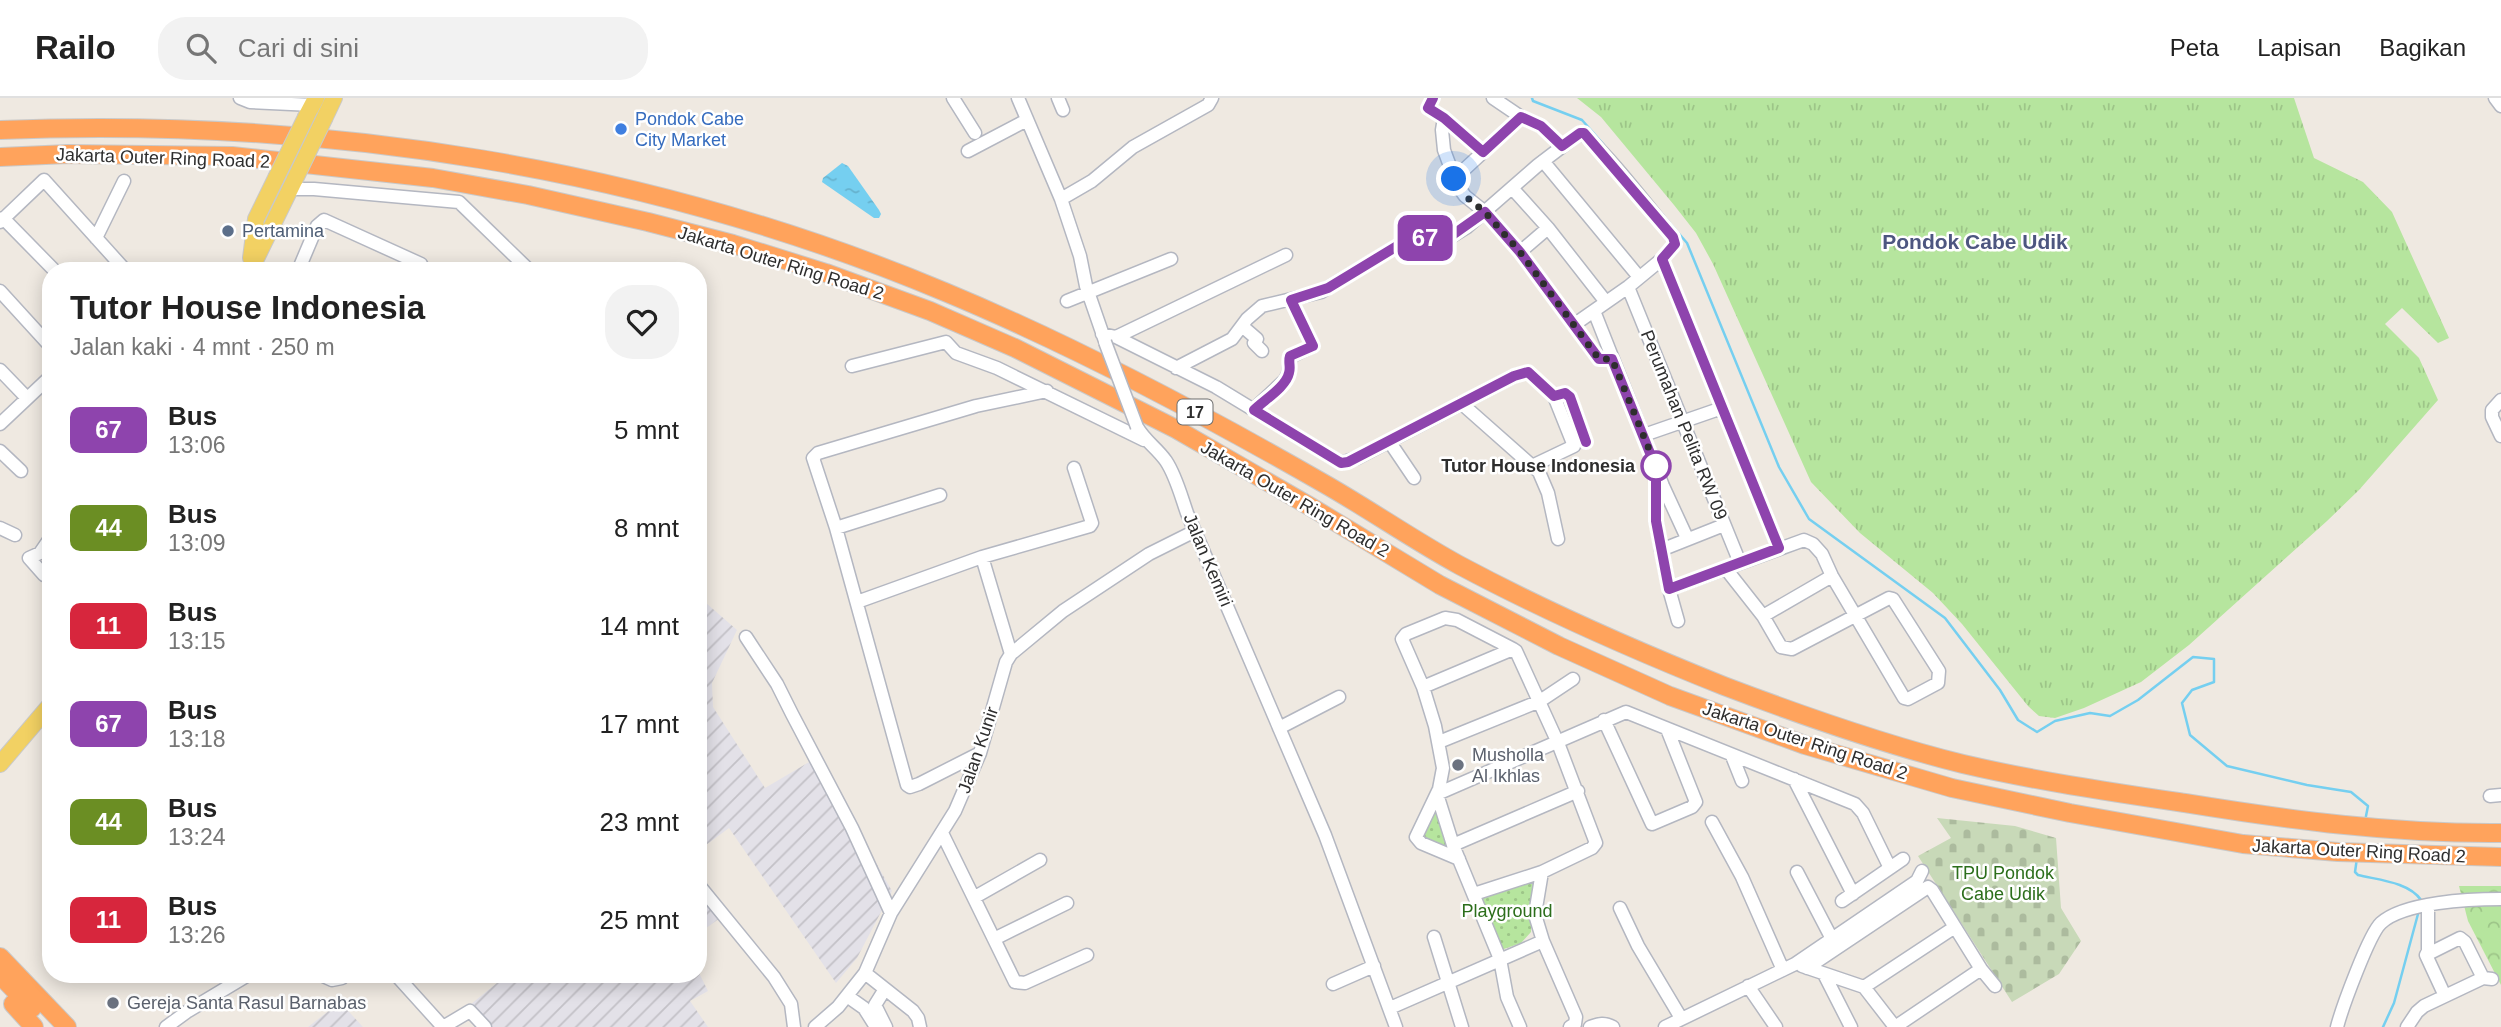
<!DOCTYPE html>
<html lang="id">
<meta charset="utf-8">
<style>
:root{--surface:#fff;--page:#f2f2f2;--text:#222;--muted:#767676;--line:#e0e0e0}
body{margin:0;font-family:Helvetica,sans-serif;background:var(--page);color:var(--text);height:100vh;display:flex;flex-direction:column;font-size:26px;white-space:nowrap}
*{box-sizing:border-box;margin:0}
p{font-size:23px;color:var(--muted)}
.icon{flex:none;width:38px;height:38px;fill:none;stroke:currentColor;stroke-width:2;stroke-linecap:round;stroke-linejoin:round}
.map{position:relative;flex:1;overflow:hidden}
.details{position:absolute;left:42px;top:164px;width:665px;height:721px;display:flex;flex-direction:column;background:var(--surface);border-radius:28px;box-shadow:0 4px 18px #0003}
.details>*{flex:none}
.badge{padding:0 14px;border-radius:10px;font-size:24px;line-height:46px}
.you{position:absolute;width:35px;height:35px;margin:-18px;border:5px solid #fff;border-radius:50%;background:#1a73e8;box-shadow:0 0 0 10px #1a73e833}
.map>.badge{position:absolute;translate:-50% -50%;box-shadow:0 0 0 4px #fff}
.round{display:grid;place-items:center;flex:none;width:74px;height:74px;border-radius:28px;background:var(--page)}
.overview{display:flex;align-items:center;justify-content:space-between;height:119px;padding:0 28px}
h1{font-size:33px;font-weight:800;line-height:52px}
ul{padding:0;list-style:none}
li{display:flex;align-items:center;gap:21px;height:98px;padding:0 28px}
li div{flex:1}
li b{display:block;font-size:26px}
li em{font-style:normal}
li .badge{min-width:77px;font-weight:700;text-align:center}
header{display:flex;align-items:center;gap:42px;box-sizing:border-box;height:98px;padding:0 35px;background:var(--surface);border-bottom:2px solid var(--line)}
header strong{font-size:33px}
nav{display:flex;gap:38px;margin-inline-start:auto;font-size:24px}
.search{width:490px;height:63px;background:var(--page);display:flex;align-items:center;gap:18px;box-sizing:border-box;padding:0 24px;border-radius:28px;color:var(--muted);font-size:26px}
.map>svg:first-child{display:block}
.industrial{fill:url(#industrial-furrows)}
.grass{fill:url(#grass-tufts)}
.forest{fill:url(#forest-crowns)}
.cemetery{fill:url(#cemetery-stones)}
.park{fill:url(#park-dots)}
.water{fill:url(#water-ripples)}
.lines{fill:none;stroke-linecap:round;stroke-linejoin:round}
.stream{stroke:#75cff0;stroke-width:2.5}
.minor-casing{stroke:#b4b7c1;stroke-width:15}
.major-casing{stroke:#c9c9c9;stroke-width:18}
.highway-casing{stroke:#c9c9c9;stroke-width:20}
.minor{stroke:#fff;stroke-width:12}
.major{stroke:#f2d163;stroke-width:16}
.highway{stroke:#ffa35c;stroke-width:18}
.minor-bridge-casing{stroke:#b4b7c1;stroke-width:15;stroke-linecap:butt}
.major-bridge-casing{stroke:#c9c9c9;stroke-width:18;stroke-linecap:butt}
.minor-bridge{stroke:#fff;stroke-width:12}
.major-bridge{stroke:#f2d163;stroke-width:16}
.line-casing{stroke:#fff;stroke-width:16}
.line{stroke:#8e44ad;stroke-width:10}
.walk{stroke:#2e2e2e;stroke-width:7;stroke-dasharray:0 12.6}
.shop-dot{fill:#3f7fe0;stroke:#fff;stroke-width:2.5}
.service-dot{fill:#5c6f8a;stroke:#fff;stroke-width:2.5}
.stop-dot{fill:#fff;stroke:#8e44ad;stroke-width:3.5}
.worship-dot{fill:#6b7280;stroke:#fff;stroke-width:2.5}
.labels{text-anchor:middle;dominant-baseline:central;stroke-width:5;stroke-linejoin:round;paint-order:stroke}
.shield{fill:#fff;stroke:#6d6d6d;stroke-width:2}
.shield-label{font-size:16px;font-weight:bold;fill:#2e2e2e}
.shop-label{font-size:18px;fill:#366cbe;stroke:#fff;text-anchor:start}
.street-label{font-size:18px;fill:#2e2e2e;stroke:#fff}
.service-label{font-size:18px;fill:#4e5e75;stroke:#fff;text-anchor:start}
.stop-label{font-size:18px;font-weight:bold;fill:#2e2e2e;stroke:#fff;text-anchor:end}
.worship-label{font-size:18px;fill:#5b616d;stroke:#fff;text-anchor:start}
.park-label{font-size:18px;fill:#2c6e1b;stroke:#fff}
.quarter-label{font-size:21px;font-weight:bold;fill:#4d5680;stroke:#fff}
</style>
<header>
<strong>Railo</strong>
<div class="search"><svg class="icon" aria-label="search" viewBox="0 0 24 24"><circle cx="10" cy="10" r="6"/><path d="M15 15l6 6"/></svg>Cari di sini</div>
<nav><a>Peta</a><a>Lapisan</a><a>Bagikan</a></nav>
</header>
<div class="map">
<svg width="2501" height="929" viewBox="0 0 2501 929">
<defs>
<pattern id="industrial-furrows" width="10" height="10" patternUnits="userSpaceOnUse" patternTransform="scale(1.75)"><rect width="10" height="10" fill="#e3e1e8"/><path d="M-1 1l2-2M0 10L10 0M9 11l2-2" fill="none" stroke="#c3c1c7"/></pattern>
<pattern id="grass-tufts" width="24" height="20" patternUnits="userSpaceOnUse" patternTransform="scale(1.75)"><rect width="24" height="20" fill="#b6e59e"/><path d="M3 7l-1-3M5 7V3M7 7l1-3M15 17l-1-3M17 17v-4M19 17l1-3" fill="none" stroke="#9dc588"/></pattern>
<pattern id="forest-crowns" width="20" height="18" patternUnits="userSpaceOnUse" patternTransform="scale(1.75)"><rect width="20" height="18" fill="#b6e59e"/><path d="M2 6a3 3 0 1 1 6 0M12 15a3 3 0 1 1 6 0" fill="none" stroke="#9dc588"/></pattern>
<pattern id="cemetery-stones" width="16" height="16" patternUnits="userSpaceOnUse" patternTransform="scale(1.75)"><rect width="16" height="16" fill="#c8d9b8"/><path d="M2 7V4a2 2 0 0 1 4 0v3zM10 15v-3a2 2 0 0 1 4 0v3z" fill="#acbb9e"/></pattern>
<pattern id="park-dots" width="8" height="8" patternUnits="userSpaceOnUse" patternTransform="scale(1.75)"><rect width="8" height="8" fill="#b6e59e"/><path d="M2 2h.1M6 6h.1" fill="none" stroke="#9dc588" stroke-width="1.8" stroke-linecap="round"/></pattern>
<pattern id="water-ripples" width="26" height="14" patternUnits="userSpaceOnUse" patternTransform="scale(1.75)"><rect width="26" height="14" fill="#75cff0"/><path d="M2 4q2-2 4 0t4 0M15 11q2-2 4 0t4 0" fill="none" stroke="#66b2ce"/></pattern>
</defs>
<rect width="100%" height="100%" fill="#efe9e1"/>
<path class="industrial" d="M698 498 737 532 712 585 713 609 765 690 816 660 892 793 857 860 836 885 729 730 698 753Z
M698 793 720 820 698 836Z
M698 873 708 893 690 903 708 929H489L470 907 498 884 492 877H698Z
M340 904 363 929H308Z"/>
<path class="grass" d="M1577 0H2294L2314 60 2363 84 2392 114 2449 240 2438 245 2402 210 2385 226 2419 260 2438 302 2359 392 2327 423 2189 547 2141 584 2084 610 2055 620 2039 618 2028 608 1962 526 1933 495 1860 435 1811 384 1713 166 1696 135 1674 107 1601 19Z"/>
<path class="forest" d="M2459 788H2501V887L2468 823Z"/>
<path class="cemetery" d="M1937 720 2015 728 2056 740 2061 810 2081 843 2059 876 2012 904 1918 758 1951 740Z"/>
<path class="park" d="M1434 707 1452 755 1419 735Z
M1533 782 1531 834 1521 845 1501 852 1477 798Z"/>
<path class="water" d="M842 65 848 68 879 112 881 116 879 120H874L822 84 823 80Z"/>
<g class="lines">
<path class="stream" d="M1532 0 1533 3 1582 22 1604 47
M1662 116 1687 145 1779 369 1809 421 1945 520 2000 592 2018 622 2037 634 2055 623 2090 615 2110 618 2138 602 2193 559 2214 561V584L2192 592 2182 605 2190 637 2227 668 2307 687 2351 694 2368 708 2365 723
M2357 760 2355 774 2358 777C2378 782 2409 784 2421 802
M2383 929 2394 905 2418 816"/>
<g class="minor-casing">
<path id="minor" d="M240 0 250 4 312 7
M953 0 975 35
M1018 0 1061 101 1080 158 1086 188 1105 243
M1058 0 1063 12
M1433 0 1428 10 1444 20 1483 54
M1493 0 1521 19 1541 28 1562 48
M2495 0 2501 8
M1444 20 1442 32 1444 52 1457 87 1465 98 1485 114 1520 154 1599 261H1612
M968 53 1027 22
M1543 63 1639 179
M1454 81 1521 19
M1512 90 1548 130 1606 204
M290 91H314L459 104 530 173
M1061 101 1092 83 1133 49 1208 7 1212 0
M3 120 55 173
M0 124 44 82 126 173
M96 140 124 83
M1520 154 1548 130
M1662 161 1779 450
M298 173 317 128 324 122 421 166
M1628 189 1740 465
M0 193 51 249
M1067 203 1171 161
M1594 213 1663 388 1687 440
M1242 228 1257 241 1254 245 1262 253
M1102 236 1116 239 1216 289 1341 365 1357 360 1514 278 1528 274 1554 298 1574 348 1532 368
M1116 239 1286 157
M852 268 946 244 956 255 997 270 1144 342
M1176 270 1232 241 1247 221 1262 208 1321 194 1412 139 1444 143 1467 129 1538 67 1580 35C1597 41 1657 120 1673 139L1675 146 1662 161 1628 189 1575 226
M0 272 27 300
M1554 298 1565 295 1570 299 1586 344
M2501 302 2492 312V319L2501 338
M1461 305 1539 374 1548 395 1558 441
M1254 311 1285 282 1289 274 1290 259 1313 248 1291 202
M0 326 51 278
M1137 329C1145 343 1157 350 1166 363 1176 378 1181 398 1187 415L1325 737 1396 929
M1644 337 1722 310
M1389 343 1414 380
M0 353 21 373
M1656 379V423L1669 491 1678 523
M0 430 15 437
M836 430 940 397
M51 439 40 455 29 460 44 477H48L51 473
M1661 452 1724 427
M982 459 1011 556
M1669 491 1804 442 1813 446 1822 456 1832 478 1904 600 1908 601 1938 585 1939 573 1893 501 1889 500 1792 551 1781 549 1763 518 1726 471
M857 504 982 459 1090 428 1092 425 1074 370
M1763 518 1832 478
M746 539 777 586 792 616 852 730 891 815
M1423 589 1513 551 1516 553 1558 645 1596 745 1592 750 1542 774 1536 810V820L1543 843 1576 919 1575 926 1570 929
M1604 622 1652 726 1692 709 1696 704 1667 631
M1279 630 1339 599
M1439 644 1540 603 1573 581
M980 655 919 686 910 689 907 687 836 430 813 360 818 355 976 308 1047 293
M1732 658 1742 683
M1794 681 1853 796
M2490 698 2501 697
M1712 724 1742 779 1783 872
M942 735 1015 884 1025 885 1087 857
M1453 747 1578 693
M1459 761 1421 745 1416 739 1439 691 1443 670 1435 628 1423 589 1402 541 1406 536 1445 520 1457 522 1513 551
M1797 774 1832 841
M698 786 774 879 791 906 794 929
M1474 796 1542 774
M975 799 1040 762
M1842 803 1903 761
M2428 807V853L2426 857 2445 898
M1620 810 1638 848 1681 920
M1434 839 1462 929
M994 841 1067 805
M2426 857 2460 840 2465 844 2483 880
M1802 868 1864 889 1955 829
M1807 870 1928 789 1932 792 1981 871 1995 888
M865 875 913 913 918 920 920 929
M1824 876 1851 929
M321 877 332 882 342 880 344 877
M396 877 443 929 470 913 485 929
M1333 886 1374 868
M1748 888 1776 929
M1864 889 1895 929
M885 891 875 907 886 929
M847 898 864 910 876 929
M1390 910 1543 843
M166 929 188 913 248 877
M815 929 838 909 865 875 891 815 955 713 980 655 1006 564 1011 556 1063 513 1149 456 1195 433
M1520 929 1507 899 1500 861 1453 747 1437 696 1626 614 1855 706 1863 715 1890 770
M1590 929C1599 926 1604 924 1613 929
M1665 929 1795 866 1917 783 1922 773
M1895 929 1981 871
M2337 929C2342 910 2369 836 2381 825 2404 804 2470 801 2501 801
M2407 929 2417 914 2424 908 2483 880 2492 881"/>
</g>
<g class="major-casing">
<path id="major" d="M306 19 316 0
M325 19 334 0
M251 160 256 121 276 80
M250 173 295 81
M0 666 51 606"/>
</g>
<g class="highway-casing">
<path id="highway" d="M0 32C322 19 647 69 945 194 1075 248 1201 315 1323 385 1369 411 1413 442 1459 467 1545 513 1634 552 1724 588 1803 618 1882 646 1963 666 2036 683 2111 694 2185 705 2289 722 2395 736 2501 735
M0 59 68 56 232 58 433 80 528 97 648 124 733 146 826 175 930 213 1015 250 1176 331 1311 409 1440 487 1559 548 1670 598 1805 647 1952 690 2070 715 2243 746 2338 754 2501 759
M0 859 67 929
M0 877 32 910
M13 906 34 929"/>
</g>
<use href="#minor" class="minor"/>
<use href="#major" class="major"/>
<use href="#highway" class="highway"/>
<g class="minor-bridge-casing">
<path id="minor-bridge" d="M1105 244 1137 329"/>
</g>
<g class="major-bridge-casing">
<path id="major-bridge" d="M276 80 306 19
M295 81 325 19"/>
</g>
<use href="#minor-bridge" class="minor-bridge"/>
<use href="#major-bridge" class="major-bridge"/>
</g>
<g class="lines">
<g class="line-casing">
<path id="line" d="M1433 0 1428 10 1444 20 1483 54 1521 19 1541 28 1562 48 1580 35H1584L1673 139 1675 146 1662 161 1779 450 1669 491 1656 423V370L1612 261H1599L1520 154 1485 114 1444 143 1412 139 1328 190 1291 202 1313 248 1290 258C1288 264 1291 269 1289 275 1286 289 1264 302 1254 312L1341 365 1348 364 1514 278 1528 274 1554 298 1565 295 1570 299 1586 344"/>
</g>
<use href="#line" class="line"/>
<path class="walk" d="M1454 81 1465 98 1485 114 1520 154 1599 261H1612L1656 368"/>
</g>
<circle class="shop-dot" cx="621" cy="31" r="7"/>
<circle class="service-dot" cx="228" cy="133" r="7"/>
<circle class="stop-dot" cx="1656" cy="368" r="14"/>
<g class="worship-dot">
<circle cx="1458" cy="667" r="7"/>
<circle cx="113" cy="905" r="7"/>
</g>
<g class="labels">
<rect class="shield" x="1177.5" y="301.5" width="35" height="25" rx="5"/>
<g class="shield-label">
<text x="1195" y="314">17</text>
</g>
<g class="shop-label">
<text x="635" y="21">Pondok Cabe<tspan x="635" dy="21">City Market</tspan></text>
</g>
<g class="street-label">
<text transform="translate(163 60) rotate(2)">Jakarta Outer Ring Road 2</text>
<text transform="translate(781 165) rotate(17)">Jakarta Outer Ring Road 2</text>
<text transform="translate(1684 327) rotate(68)">Perumahan Pelita RW 09</text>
<text transform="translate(1295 401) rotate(30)">Jakarta Outer Ring Road 2</text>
<text transform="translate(1208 462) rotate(67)">Jalan Kemiri</text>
<text transform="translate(1805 643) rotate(18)">Jakarta Outer Ring Road 2</text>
<text transform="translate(978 652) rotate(-71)">Jalan Kunir</text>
<text transform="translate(2359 753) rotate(3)">Jakarta Outer Ring Road 2</text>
</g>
<g class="service-label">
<text x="242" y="133">Pertamina</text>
</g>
<g class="stop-label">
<text x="1635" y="368">Tutor House Indonesia</text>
</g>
<g class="worship-label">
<text x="1472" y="657">Musholla<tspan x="1472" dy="21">Al Ikhlas</tspan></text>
<text x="127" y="905">Gereja Santa Rasul Barnabas</text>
</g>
<g class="park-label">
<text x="2003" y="775">TPU Pondok<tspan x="2003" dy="21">Cabe Udik</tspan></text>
<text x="1507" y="813">Playground</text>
</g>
<g class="quarter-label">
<text x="1975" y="143">Pondok Cabe Udik</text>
</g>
</g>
</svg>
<div class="you" style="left:1454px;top:81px"></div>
<b class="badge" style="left:1425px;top:140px;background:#8e44ad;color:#fff">67</b>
<section class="details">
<div class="overview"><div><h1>Tutor House Indonesia</h1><p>Jalan kaki · 4 mnt · 250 m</p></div><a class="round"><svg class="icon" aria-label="heart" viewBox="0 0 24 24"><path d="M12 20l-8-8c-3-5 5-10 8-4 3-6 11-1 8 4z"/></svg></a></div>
<ul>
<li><span class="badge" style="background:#8e44ad;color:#fff">67</span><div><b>Bus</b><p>13:06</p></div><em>5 mnt</em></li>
<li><span class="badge" style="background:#6b8e23;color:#fff">44</span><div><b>Bus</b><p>13:09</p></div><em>8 mnt</em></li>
<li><span class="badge" style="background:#d7263d;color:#fff">11</span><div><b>Bus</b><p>13:15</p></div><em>14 mnt</em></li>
<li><span class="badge" style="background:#8e44ad;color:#fff">67</span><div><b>Bus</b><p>13:18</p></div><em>17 mnt</em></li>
<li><span class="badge" style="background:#6b8e23;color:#fff">44</span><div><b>Bus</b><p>13:24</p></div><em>23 mnt</em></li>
<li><span class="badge" style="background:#d7263d;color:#fff">11</span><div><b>Bus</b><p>13:26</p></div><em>25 mnt</em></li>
</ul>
</section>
</div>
